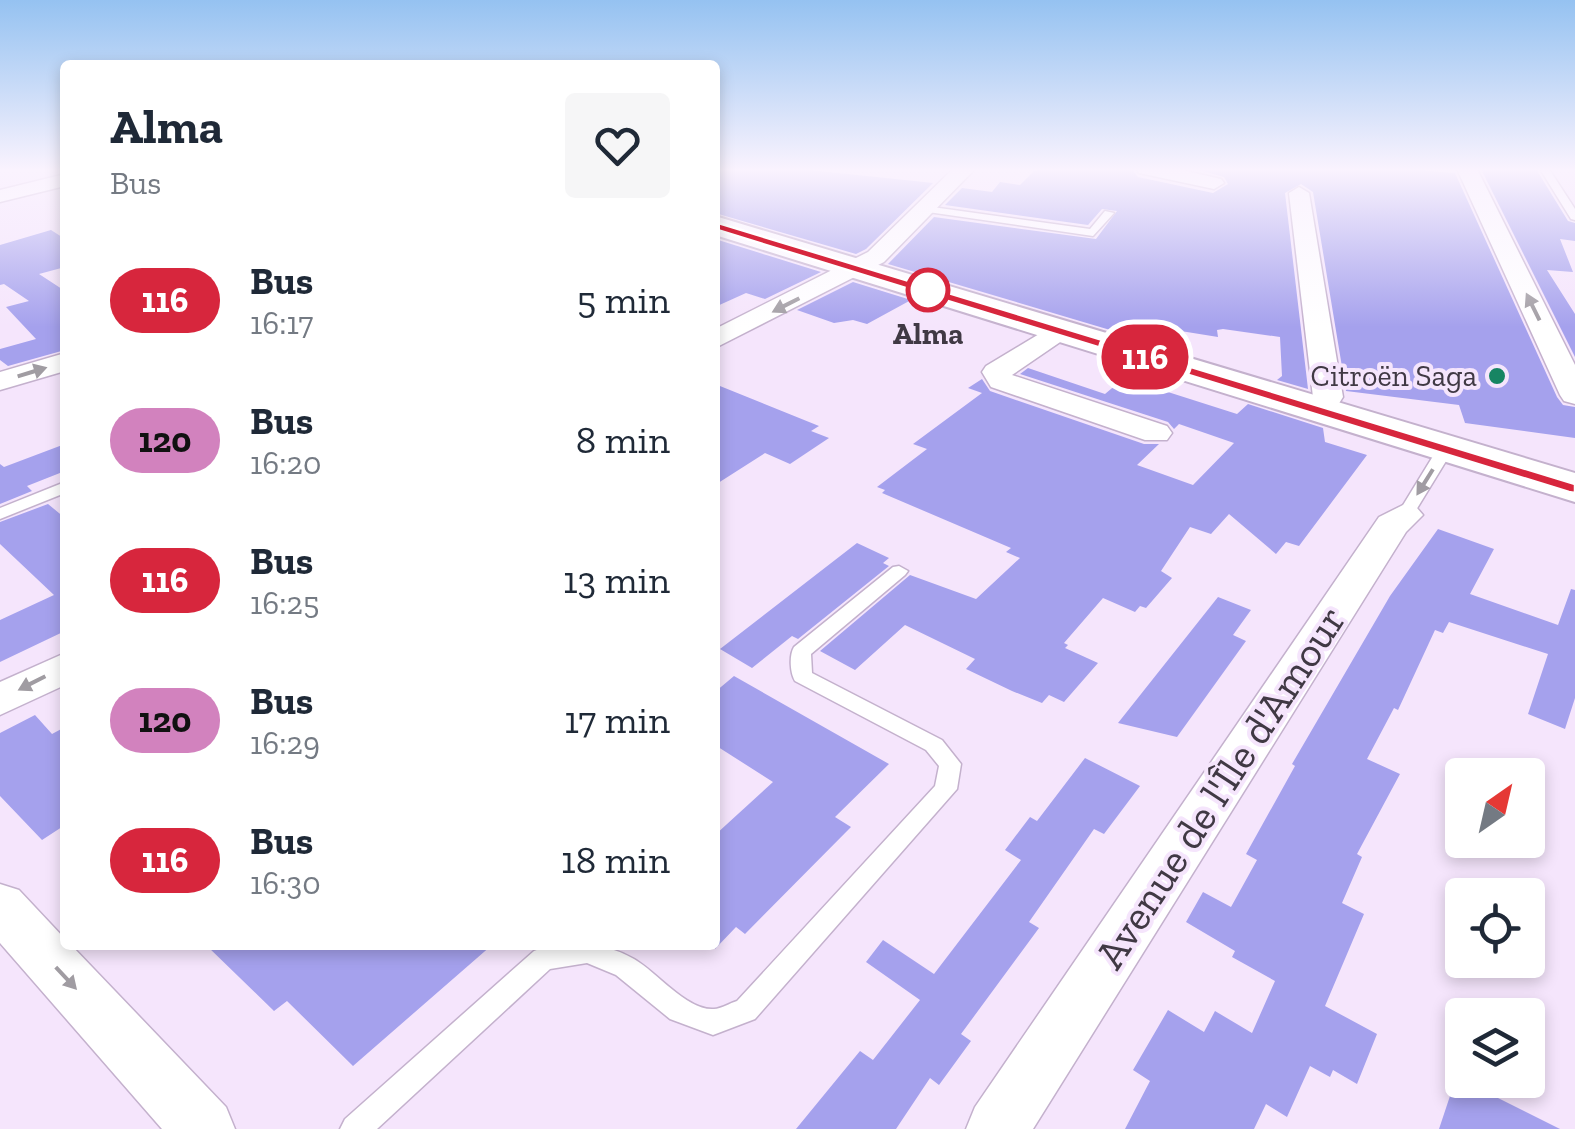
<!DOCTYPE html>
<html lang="fr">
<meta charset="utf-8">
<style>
:root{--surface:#fff;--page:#f6f6f7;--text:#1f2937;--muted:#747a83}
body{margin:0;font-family:"Zilla Slab",serif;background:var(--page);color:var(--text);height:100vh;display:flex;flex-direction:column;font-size:38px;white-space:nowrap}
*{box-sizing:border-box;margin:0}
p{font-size:32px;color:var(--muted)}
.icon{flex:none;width:55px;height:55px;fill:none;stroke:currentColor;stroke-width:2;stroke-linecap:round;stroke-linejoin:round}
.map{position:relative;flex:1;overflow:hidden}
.drawer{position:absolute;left:60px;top:60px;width:660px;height:890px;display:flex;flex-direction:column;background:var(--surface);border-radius:10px;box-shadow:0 5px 15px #0003}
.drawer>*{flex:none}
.badge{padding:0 20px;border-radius:32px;font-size:35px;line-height:65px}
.needle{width:65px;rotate:34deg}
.fabs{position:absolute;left:1445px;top:758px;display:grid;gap:20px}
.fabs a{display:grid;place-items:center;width:100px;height:100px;border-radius:10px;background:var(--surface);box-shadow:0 5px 15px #0003;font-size:50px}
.map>.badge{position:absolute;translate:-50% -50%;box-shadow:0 0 0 5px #fff}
.round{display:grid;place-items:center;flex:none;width:105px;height:105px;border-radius:10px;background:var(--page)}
.overview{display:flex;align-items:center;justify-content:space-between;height:170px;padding:0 50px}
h1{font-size:48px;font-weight:700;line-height:75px}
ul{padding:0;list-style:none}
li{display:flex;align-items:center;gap:30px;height:140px;padding:0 50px}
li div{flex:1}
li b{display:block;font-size:38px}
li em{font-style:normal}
li .badge{min-width:110px;font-weight:700;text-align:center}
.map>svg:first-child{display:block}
.building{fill:#a5a1ed}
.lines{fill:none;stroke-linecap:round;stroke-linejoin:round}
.lane-casing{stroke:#c4b1cd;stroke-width:3}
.street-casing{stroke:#c4b1cd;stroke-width:3}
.secondary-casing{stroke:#c4b1cd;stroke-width:4}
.lane{fill:#fff;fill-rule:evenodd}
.street{fill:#fff;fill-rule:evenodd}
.secondary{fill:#fff;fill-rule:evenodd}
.oneway{fill:#a09ca2}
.line{fill:#d7263d;stroke:#fff;stroke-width:2.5}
.stop-dot{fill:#fff;stroke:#d7263d;stroke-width:5}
.poi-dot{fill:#178563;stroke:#f5e5fc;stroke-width:4}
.labels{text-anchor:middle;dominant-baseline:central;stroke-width:8;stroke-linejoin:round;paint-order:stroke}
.far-stop-label{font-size:30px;font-weight:bold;fill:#403944;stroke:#f5e5fc}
.far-poi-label{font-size:30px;fill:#403944;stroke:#f5e5fc;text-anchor:end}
.near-street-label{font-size:42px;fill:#403944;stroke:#f5e5fc}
</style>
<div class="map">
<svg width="1575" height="1129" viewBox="0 0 1575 1129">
<rect width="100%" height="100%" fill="#f5e5fc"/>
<path class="building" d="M715 169H801L933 183 866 249 856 254 715 213Z
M1050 169H1132L1138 177 1213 193 1228 184 1224 177 1195 169H1410L1455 173 1557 397 1563 405 1575 407V438L1465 423 1459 405 1346 391 1313 192 1301 184 1285 193 1308 389 1277 380 1282 376 1280 337 1223 329 1217 330 1218 337 1131 323 1127 335 888 264 934 217 1096 239 1117 211 1102 209 1088 225 945 205 962 188 992 192 1000 182 1020 185 1034 171Z
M1481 169H1536L1568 221 1575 223V241L1560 239 1573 272 1547 270 1575 314V357Z
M51 230 65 239V267L39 274 65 291V350L8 366 0 360V349L36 339 6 307 29 301 4 284 0 285V245Z
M715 239 821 272 765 299 746 293 715 307Z
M853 282 911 300 867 324 853 320 834 323 797 310Z
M1028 368 1105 394 1124 378 1237 414 1248 404 1323 428 1325 442 1367 455 1299 546 1286 542 1276 554 1229 514 1211 534 1190 527 1161 571 1172 578 1146 608 1140 606 1135 612 1103 598 1064 643 1068 645 1065 648 1098 663 1064 702 1049 695 1042 703 1012 691 966 669 975 659 905 625 855 670 820 651 910 575 976 599 1020 558 1006 552 1011 548 882 493 885 490 877 487 927 449 913 444 982 393 968 388 982 379 990 391 1144 444H1159L1137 465 1193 485 1234 443 1179 424 1174 429 1168 422 1020 374Z
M715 384 819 426 811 431 829 438 790 464 765 453 715 485Z
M65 444V471L27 486 32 491 0 504V464L4 467Z
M48 504 65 518V631L0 662V620L54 595 0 544V522Z
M1438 529 1494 549 1470 594 1558 625 1571 589 1575 590V698L1565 729 1528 714 1548 654 1449 622 1443 633 1435 630 1398 710 1394 708 1367 759 1400 774 1357 854 1362 857 1342 903 1364 914 1325 1006 1377 1034 1357 1084 1333 1070 1330 1077 1310 1066 1287 1117 1266 1104 1254 1129H1125L1150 1081 1133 1070 1168 1010 1204 1032 1215 1011 1252 1033 1275 981 1232 957 1235 951 1186 922 1203 892 1231 907 1257 860 1246 854 1295 766 1292 764 1390 596Z
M857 543 889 558 883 563 889 566 798 639 792 636 752 668 720 649Z
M1218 597 1251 610 1233 635 1246 641 1177 737 1118 723Z
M734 676 889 764 835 817 851 827 745 934 736 927 715 949V835L773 782 715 745V692Z
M35 715 52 734 65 727V825L42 840 0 796V733Z
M1085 758 1140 786 1104 834 1094 829 1029 922 1039 928 961 1034 971 1041 939 1085 930 1078 896 1129H796L860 1051 873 1060 920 1000 866 962 883 940 934 974 1021 860 1005 850 1030 817 1037 821Z
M206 945H492L353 1066 287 1001 274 1011Z
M1457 1075 1462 1080 1560 1129H1439Z"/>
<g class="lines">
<g class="lane-casing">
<path id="lane" d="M1540 169H1549L1575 209V220L1571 219Z
M925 206 1090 229 1105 211 1114 213 1093 236 921 211V207Z
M1446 443 1454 448 1413 515 1405 520 1399 518 1397 515 1438 448Z
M65 482V493L0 519V508Z
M899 566 908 571 905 575 811 654 812 673 942 740 961 764 957 789 755 1019 713 1035 670 1019 616 975 587 963 550 969 377 1129H340L345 1119 534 951C565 939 605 942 634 959 657 972 687 1011 714 1009 721 1009 730 1003 737 1001L935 786 939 766 926 750 795 681C790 673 789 655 794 647L893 567Z"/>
</g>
<g class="street-casing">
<path id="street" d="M953 169H975L884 262 715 348V329L868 252Z
M1136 169H1177L1221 179 1224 183 1214 189 1139 173Z
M1457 169H1477L1575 365V404L1564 401 1560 395Z
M65 174V186L0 202V190Z
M1299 187 1309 193 1343 397 1331 416H1309L1305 410 1313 397 1289 193Z
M1059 322 1069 324 1073 330 1069 336 1012 375 1167 426 1172 433 1167 440H1145L991 387 982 372 986 366Z
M65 353V371L0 390V372Z
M1405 504 1417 508 1423 515 1406 532 1033 1129H966L975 1107 1379 517Z
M65 653V685L0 715V682Z
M0 884 19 890 65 939V945H71L226 1107 235 1129H162L0 943Z"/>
</g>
<g class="secondary-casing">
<path id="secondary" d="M715 216 1575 473V502L715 235Z"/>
</g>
<use href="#lane" class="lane"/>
<use href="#street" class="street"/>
<use href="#secondary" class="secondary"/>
</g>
<defs><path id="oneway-solid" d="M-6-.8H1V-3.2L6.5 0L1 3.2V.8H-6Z" transform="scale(2.5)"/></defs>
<g class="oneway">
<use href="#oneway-solid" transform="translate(786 305) rotate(153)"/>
<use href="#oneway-solid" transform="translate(1533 307) rotate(-116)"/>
<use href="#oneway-solid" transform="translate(32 372) rotate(-17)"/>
<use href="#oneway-solid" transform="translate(1425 482) rotate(122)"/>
<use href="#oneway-solid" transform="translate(32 683) rotate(153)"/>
<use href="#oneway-solid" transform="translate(66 978) rotate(47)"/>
</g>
<linearGradient id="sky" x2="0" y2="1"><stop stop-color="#95c2f1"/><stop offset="0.52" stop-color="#faf3fe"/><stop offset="1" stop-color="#faf3fe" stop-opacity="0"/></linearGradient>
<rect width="1575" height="327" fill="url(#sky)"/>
<path class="line" d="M715 222 1575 484V493L1569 492 711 228Z"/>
<circle class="stop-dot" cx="928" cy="290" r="20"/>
<circle class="poi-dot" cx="1497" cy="376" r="10"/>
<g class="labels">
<g class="far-stop-label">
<text x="928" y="334">Alma</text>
</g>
<g class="far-poi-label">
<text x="1477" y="376">Citroën Saga</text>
</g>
<g class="near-street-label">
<text transform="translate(1220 787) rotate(-57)">Avenue de l'Île d'Amour</text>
</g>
</g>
</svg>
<div class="fabs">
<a><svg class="needle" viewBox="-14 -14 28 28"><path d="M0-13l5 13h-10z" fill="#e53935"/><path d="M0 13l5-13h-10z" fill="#747a83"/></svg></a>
<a><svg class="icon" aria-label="locate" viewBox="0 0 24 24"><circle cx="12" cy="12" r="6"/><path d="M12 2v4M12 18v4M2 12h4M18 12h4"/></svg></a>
<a><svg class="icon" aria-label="layers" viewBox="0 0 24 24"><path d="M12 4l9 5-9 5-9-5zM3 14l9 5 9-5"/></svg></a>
</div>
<b class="badge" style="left:1145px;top:357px;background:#d7263d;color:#fff">116</b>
<section class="drawer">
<div class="overview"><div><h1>Alma</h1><p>Bus</p></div><a class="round"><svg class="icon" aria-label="heart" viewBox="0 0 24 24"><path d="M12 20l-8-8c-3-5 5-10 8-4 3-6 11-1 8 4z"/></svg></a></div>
<ul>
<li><span class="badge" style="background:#d7263d;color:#fff">116</span><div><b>Bus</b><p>16:17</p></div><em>5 min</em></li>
<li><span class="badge" style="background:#d282be;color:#111">120</span><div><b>Bus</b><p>16:20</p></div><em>8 min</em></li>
<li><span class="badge" style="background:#d7263d;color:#fff">116</span><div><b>Bus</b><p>16:25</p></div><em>13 min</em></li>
<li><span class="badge" style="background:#d282be;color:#111">120</span><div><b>Bus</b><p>16:29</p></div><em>17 min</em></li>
<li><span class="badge" style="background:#d7263d;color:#fff">116</span><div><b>Bus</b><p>16:30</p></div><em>18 min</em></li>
</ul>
</section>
</div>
